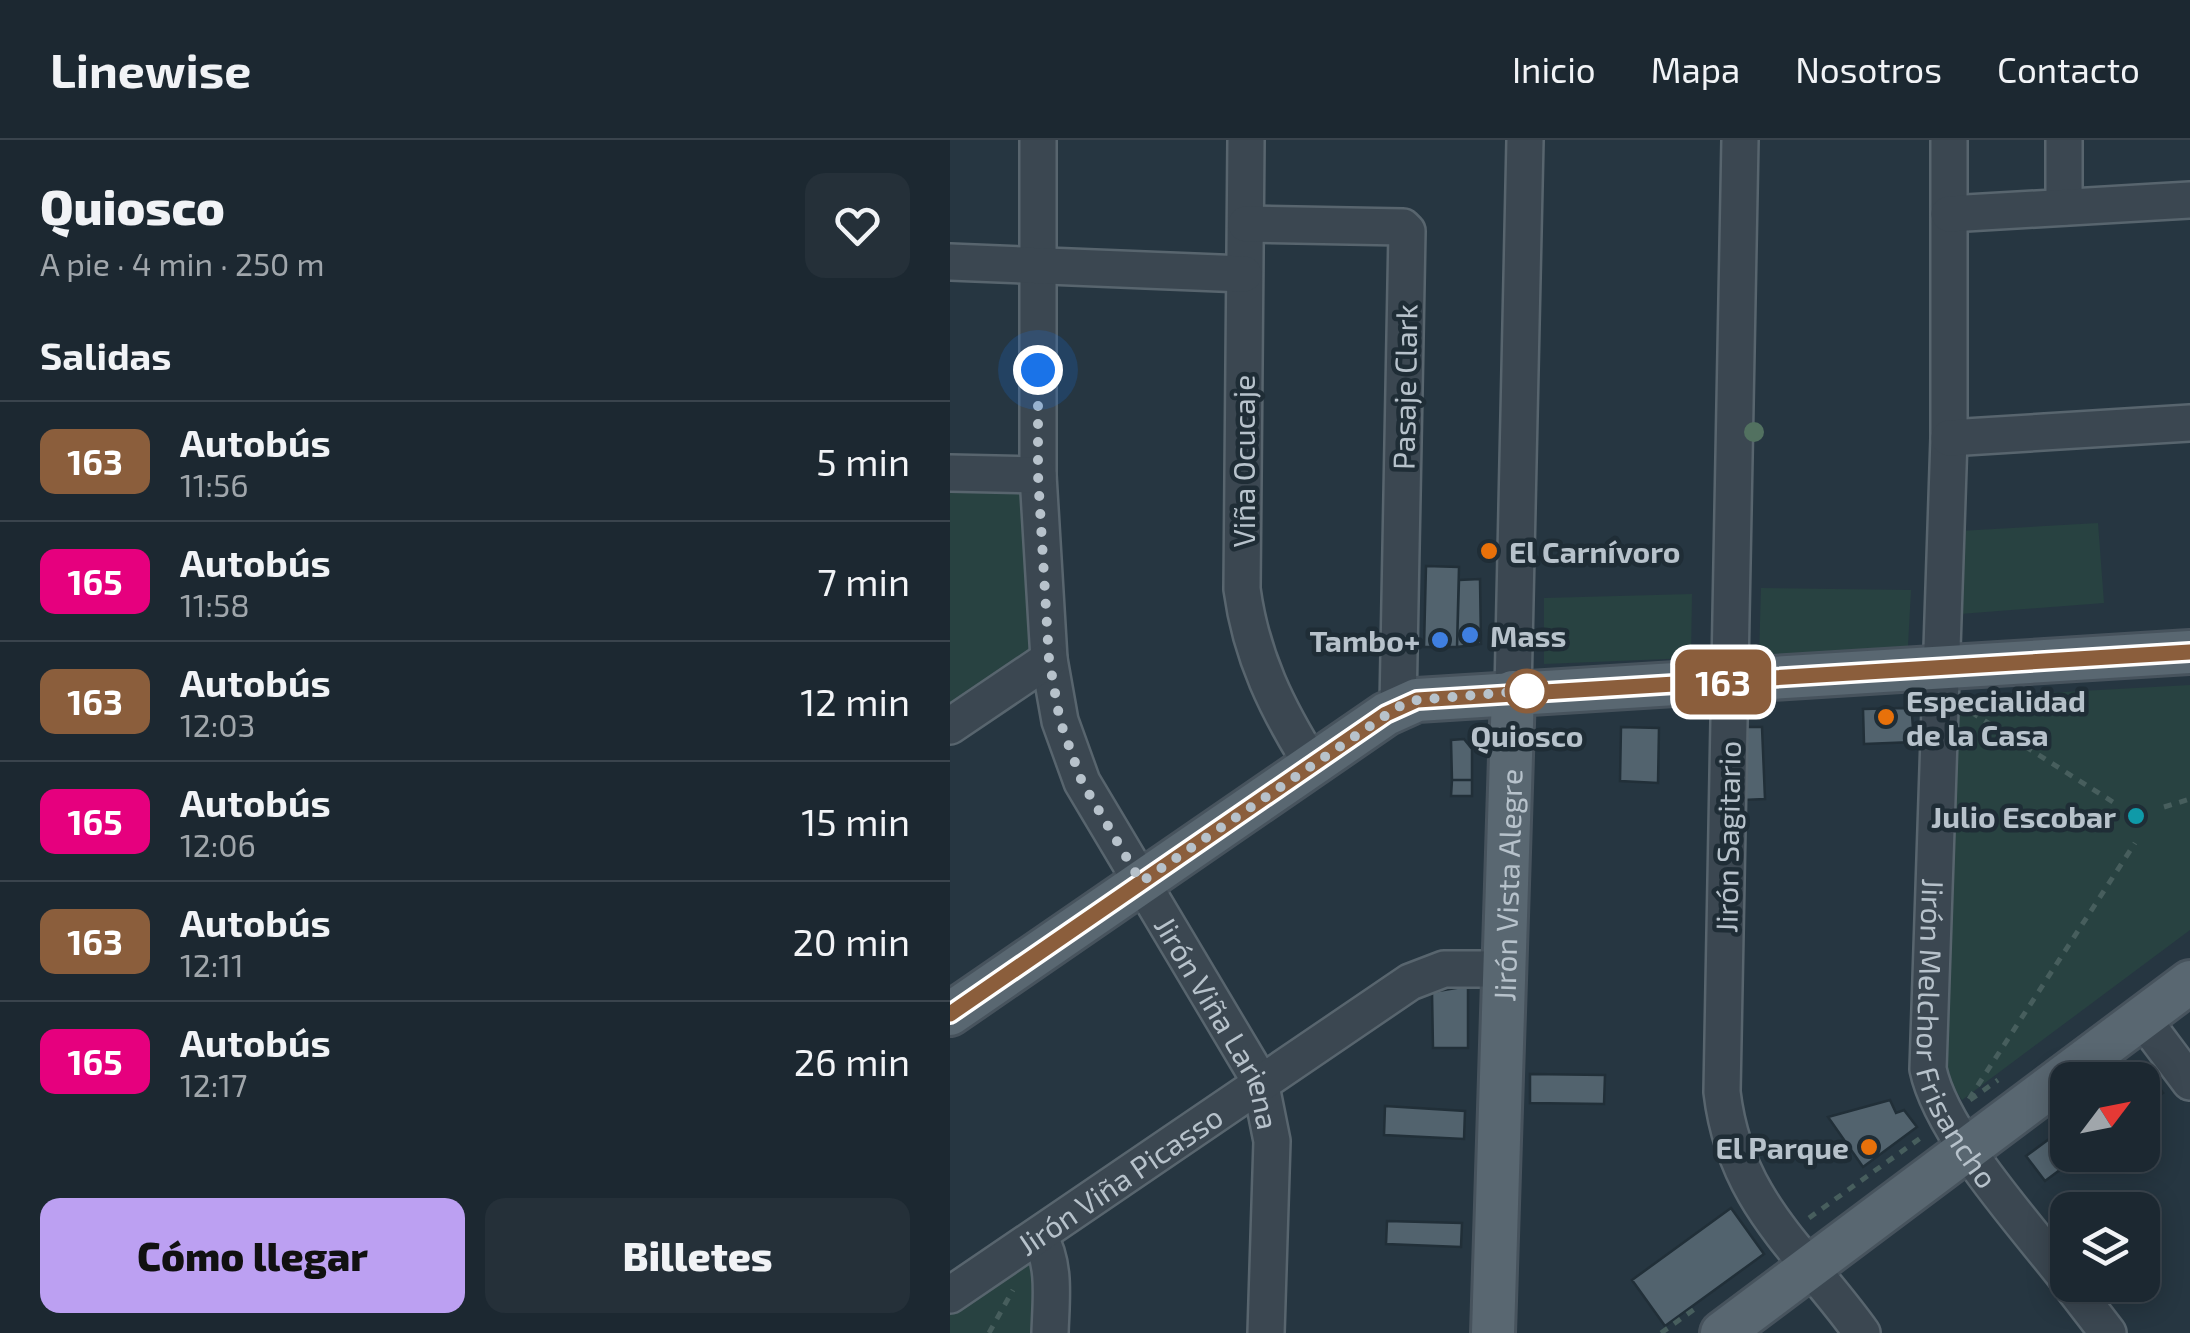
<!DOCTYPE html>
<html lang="es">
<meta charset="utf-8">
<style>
:root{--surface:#1c2831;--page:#253039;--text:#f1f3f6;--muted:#a0a6ab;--line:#3a444d;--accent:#bca0f2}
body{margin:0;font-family:"Exo 2",sans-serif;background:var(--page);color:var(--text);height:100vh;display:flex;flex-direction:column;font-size:38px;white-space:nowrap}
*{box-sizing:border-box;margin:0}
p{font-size:32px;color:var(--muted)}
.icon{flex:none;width:55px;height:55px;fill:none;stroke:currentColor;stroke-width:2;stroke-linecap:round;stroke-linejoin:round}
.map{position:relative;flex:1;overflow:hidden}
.side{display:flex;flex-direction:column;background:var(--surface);width:950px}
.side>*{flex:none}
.badge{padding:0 20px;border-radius:15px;font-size:35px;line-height:65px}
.needle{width:65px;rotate:58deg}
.tools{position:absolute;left:1100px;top:922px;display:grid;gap:20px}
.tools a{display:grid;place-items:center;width:110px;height:110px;border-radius:20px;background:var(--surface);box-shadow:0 5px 25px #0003,0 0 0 2px var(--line);font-size:50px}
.you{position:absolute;width:50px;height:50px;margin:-25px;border:8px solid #fff;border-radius:50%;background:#1a73e8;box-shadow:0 0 0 15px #1a73e833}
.map>.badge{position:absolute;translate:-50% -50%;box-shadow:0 0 0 5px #fff}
h2{padding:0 40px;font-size:38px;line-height:90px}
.round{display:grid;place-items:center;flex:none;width:105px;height:105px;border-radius:20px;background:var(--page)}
.headline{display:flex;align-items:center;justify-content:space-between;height:170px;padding:0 40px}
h1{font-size:48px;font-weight:800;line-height:75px}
.primary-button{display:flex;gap:20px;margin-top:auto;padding:20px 40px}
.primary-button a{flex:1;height:115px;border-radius:20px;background:var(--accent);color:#111;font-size:40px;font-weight:800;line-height:115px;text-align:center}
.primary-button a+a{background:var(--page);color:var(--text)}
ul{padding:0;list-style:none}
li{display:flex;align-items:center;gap:30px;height:120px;padding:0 40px;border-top:2px solid var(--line)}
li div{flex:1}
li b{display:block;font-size:38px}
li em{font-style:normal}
li .badge{min-width:110px;font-weight:700;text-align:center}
header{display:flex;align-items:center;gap:60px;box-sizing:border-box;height:140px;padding:0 50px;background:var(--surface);border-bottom:2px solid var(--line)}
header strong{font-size:48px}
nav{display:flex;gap:55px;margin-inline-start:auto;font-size:35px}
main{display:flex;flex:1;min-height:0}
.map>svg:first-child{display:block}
.green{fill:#284241}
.building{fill:#52636e;stroke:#212f38;stroke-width:2.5}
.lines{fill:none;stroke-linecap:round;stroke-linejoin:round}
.minor-casing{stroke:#58656e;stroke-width:40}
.major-casing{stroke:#47535d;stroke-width:48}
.path{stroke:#475e5d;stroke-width:5;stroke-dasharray:8 8;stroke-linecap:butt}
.minor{stroke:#3b4751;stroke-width:35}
.major{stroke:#596771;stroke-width:42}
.tree{fill:#527160}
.line-casing{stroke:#fff;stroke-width:22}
.line{stroke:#8b5e3c;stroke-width:15}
.walk{stroke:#b7c2cb;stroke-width:10;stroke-dasharray:0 18}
.food-dot{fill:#e8710a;stroke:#1f2d36;stroke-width:4}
.shop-dot{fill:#3f7fe0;stroke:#1f2d36;stroke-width:4}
.stop-dot{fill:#fff;stroke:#8b5e3c;stroke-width:5}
.culture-dot{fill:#0f9aa8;stroke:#1f2d36;stroke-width:4}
.labels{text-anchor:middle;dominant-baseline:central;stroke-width:9;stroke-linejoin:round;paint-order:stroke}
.street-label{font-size:30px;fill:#b7c2cb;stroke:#1f2d36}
.poi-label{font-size:30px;font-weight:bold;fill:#b7c2cb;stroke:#1f2d36;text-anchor:start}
.stop-label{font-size:30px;font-weight:bold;fill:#b7c2cb;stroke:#1f2d36}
</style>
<header>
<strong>Linewise</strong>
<nav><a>Inicio</a><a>Mapa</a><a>Nosotros</a><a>Contacto</a></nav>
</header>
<main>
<section class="side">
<div class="headline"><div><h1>Quiosco</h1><p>A pie · 4 min · 250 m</p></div><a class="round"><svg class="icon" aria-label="heart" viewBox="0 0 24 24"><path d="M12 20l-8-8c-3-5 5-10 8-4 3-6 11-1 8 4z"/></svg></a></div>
<h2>Salidas</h2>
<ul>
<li><span class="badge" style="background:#8b5e3c;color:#fff">163</span><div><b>Autobús</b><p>11:56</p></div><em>5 min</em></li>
<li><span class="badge" style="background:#e6007e;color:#fff">165</span><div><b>Autobús</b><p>11:58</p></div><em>7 min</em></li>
<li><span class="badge" style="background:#8b5e3c;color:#fff">163</span><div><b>Autobús</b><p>12:03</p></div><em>12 min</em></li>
<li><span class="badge" style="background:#e6007e;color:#fff">165</span><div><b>Autobús</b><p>12:06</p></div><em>15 min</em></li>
<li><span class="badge" style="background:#8b5e3c;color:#fff">163</span><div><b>Autobús</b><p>12:11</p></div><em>20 min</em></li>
<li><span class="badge" style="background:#e6007e;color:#fff">165</span><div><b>Autobús</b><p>12:17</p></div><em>26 min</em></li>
</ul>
<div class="primary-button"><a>Cómo llegar</a><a>Billetes</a></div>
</section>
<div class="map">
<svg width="1240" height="1193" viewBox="0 0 1240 1193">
<rect width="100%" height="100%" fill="#263641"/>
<path class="green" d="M0 344 75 350 82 509 0 566Z
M1148 383 1154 463 1010 474 1009 391Z
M811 448 961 450 958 506 809 517Z
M742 454 741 518 594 524V458Z
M1240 545V790L1012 960 996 935 1003 558Z
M74 1120 88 1133 87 1193H0V1170Z"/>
<path class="building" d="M476 426 509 427 507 507H474Z
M530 439 531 504 507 507 509 440Z
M954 568 962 575 964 602 914 604 913 569Z
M671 587 709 588 708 643 670 641Z
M796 587H812L815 659 793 660Z
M514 599 522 609V640H502L501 600Z
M502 640H522V656H501Z
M518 846V908H483L482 852Z
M1195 927 1213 953 1192 968V940H1178Z
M580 934 655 935 654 964 580 963Z
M940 960 946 973 954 970 967 987 913 1027 878 977Z
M435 966 515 971 514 999 434 995Z
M1118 985V1015H1130L1095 1041 1076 1016Z
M781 1068 814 1114 715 1186 682 1140Z
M437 1081 512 1083 511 1107 436 1104Z"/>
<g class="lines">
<g class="minor-casing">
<g id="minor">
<path id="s1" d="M88 0V335L99 519 110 581 132 642 310 941 322 1001 316 1193"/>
<path d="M296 0 292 449C301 516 327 569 363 626"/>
<path d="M790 0 772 952C785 1063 852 1109 912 1193"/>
<path id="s2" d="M999 0V298L978 929C991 993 1077 1087 1118 1140"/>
<path d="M1114 0V67"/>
<path d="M999 74 1240 60"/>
<path d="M296 84 453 87 457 91 448 567"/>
<path d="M0 122 294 134"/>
<path d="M999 298 1240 283"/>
<path d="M0 333 88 335"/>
<path d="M563 552 575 0"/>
<path d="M0 586 99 519"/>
<path d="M1192 878 1240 942"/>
<path d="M89 1096C106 1125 101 1159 100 1193"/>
<path d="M1121 1145 1158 1193"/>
<path id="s3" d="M0 1155 460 842 494 829H552"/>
</g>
</g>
<g class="major-casing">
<g id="major">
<path d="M0 874 436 574 467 560 1240 512"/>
<path id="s4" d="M543 1193 563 552"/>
<path d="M772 1193 1240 842"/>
</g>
</g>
<path class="path" d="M1021 572 1166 664
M1214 667 1240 659
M1019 959 1185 703
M1020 960 1048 940
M859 1078 976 994
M39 1193 63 1150
M711 1193 746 1168"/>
<use href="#minor" class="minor"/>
<use href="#major" class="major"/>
</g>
<circle class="tree" cx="804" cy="292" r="10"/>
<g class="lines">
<g class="line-casing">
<path id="line" d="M0 874 436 574 467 560 1240 512"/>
</g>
<use href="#line" class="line"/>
<path class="walk" d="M88 230V335L99 519 110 581 132 642 191 742 448 567 467 560 586 550 577 551"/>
</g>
<g class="food-dot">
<circle cx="539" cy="411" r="10"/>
<circle cx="936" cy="577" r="10"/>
<circle cx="919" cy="1007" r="10"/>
</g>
<g class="shop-dot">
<circle cx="520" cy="495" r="10"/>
<circle cx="490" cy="500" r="10"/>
</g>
<circle class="stop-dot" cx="577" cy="551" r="20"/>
<circle class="culture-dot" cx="1186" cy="676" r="10"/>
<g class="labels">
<g class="street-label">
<text transform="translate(454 247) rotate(-89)">Pasaje Clark</text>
<text transform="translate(293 321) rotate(-90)">Viña Ocucaje</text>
<text transform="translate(777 697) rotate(-89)">Jirón Sagitario</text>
<text stroke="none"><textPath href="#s4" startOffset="448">Jirón Vista Alegre</textPath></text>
<text stroke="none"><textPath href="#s1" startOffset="925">Jirón Viña Lariena</textPath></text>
<text stroke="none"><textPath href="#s2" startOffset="900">Jirón Melchor Frisancho</textPath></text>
<text stroke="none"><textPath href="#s3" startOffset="205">Jirón Viña Picasso</textPath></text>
</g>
<g class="poi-label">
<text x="559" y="411">El Carnívoro</text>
<text x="540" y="495">Mass</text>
<text x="470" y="500" text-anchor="end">Tambo+</text>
<text x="956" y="560">Especialidad<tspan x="956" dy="34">de la Casa</tspan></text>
<text x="1166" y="676" text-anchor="end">Julio Escobar</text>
<text x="899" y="1007" text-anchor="end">El Parque</text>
</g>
<g class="stop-label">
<text x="577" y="595">Quiosco</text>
</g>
</g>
</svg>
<div class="tools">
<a><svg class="needle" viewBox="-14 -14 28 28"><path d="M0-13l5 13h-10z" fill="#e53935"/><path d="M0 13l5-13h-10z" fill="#a0a6ab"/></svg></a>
<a><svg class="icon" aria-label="layers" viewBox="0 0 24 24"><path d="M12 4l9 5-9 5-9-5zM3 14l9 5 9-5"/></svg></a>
</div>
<div class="you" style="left:88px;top:230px"></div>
<b class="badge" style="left:773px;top:542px;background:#8b5e3c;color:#fff">163</b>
</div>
</main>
